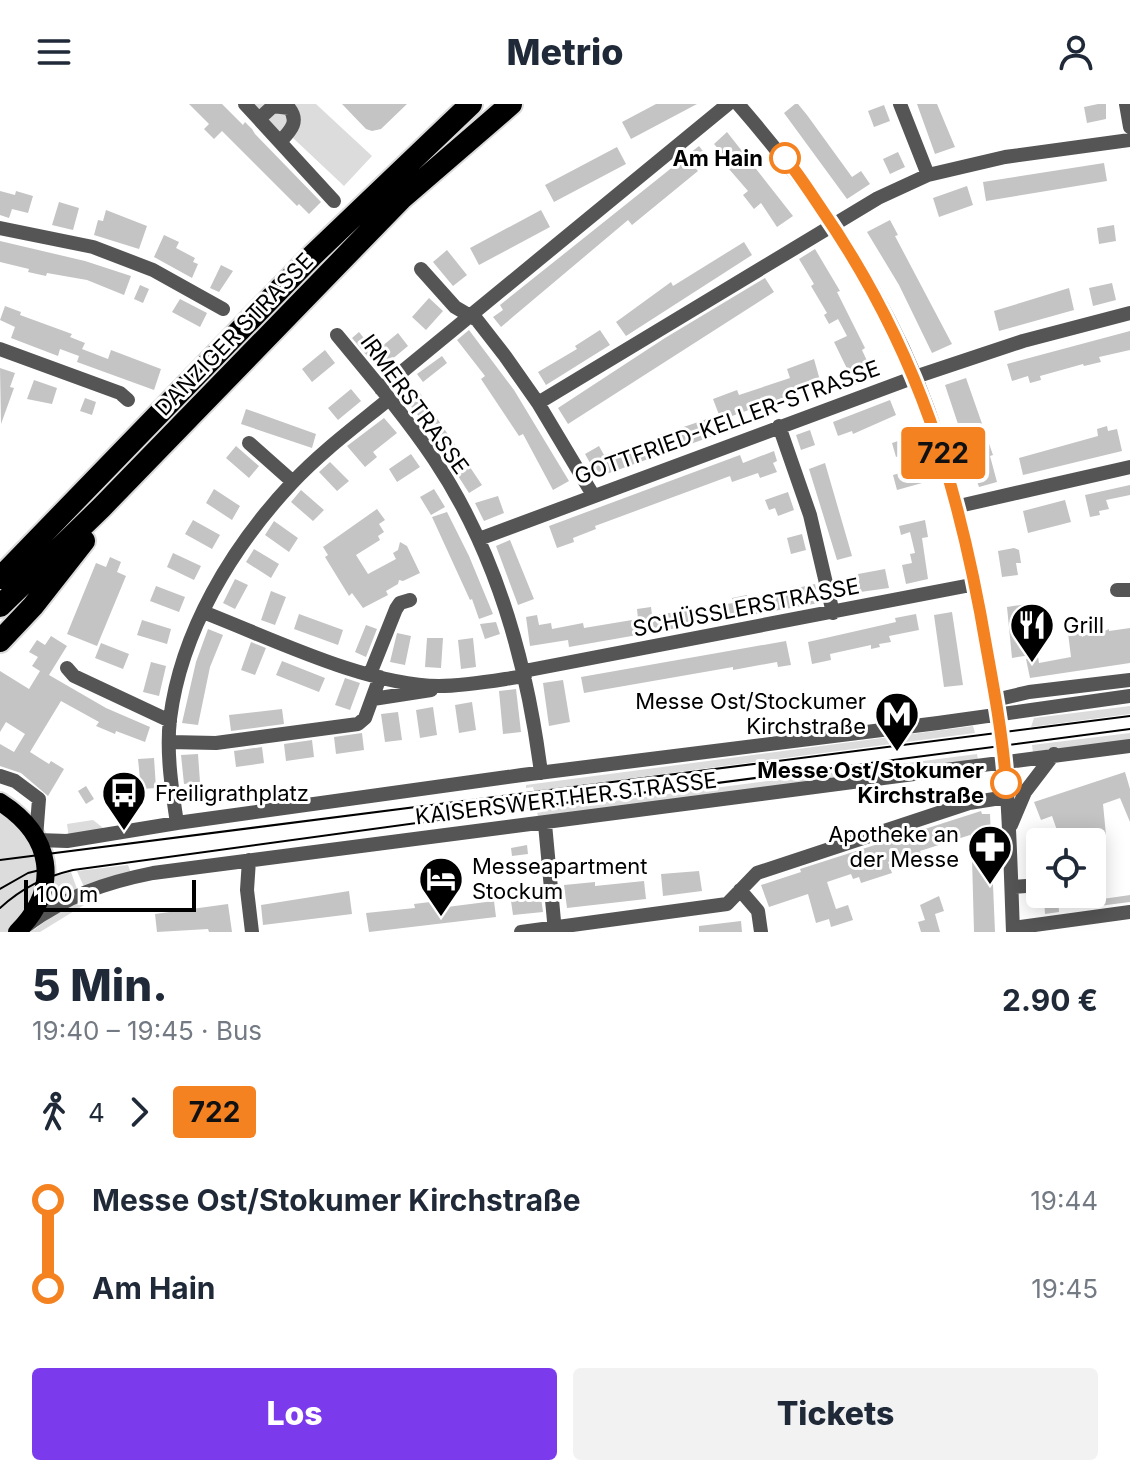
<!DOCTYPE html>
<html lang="de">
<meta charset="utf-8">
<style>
:root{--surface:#fff;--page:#f2f2f3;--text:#1f2937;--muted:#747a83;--accent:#7c3aed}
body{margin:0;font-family:Inter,sans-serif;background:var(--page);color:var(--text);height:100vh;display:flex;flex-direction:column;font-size:30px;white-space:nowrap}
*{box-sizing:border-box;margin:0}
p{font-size:26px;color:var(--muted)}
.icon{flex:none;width:44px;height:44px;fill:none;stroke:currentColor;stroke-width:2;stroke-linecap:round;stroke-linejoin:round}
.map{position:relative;height:828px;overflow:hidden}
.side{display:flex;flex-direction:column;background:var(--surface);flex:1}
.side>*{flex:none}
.badge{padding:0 16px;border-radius:6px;font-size:28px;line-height:52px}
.tools{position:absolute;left:1026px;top:724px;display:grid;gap:16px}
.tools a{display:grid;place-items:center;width:80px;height:80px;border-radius:8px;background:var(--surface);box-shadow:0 4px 20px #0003;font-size:40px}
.scale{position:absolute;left:24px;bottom:20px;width:172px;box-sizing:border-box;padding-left:8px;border:4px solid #000;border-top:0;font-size:22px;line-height:28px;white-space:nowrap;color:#000;-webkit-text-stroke:6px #fff;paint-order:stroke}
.map>.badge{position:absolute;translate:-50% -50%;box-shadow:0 0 0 4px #fff}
.legs{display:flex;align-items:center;gap:12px;height:88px;padding:0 32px;font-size:26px}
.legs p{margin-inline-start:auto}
.overview{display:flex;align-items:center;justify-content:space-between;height:136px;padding:0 32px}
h1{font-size:44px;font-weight:800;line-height:60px}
.button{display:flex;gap:16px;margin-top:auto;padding:16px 32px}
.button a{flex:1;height:92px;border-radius:8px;background:var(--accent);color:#fff;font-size:32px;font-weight:800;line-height:92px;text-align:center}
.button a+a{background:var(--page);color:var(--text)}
ul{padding:0 32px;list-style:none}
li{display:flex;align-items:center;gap:28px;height:88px;font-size:30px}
li i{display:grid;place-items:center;width:12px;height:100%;margin:0 10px;background:currentColor}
li i::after{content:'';width:20px;height:20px;margin:-10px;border:6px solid;border-radius:50%;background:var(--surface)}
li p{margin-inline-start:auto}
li:first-child i{background:linear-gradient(#0000 50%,currentColor 0)}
li:last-child i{background:linear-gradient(currentColor 50%,#0000 0)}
header{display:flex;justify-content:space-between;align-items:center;height:104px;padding:0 32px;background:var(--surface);font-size:36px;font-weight:800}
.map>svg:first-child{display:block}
.green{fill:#dcdcdc}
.building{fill:#c4c4c4}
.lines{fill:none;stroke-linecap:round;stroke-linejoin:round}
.major-casing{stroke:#dbdbdb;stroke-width:22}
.highway-casing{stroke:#dbdbdb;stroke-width:26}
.minor{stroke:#555;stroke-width:14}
.major{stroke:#000;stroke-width:18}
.highway{stroke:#000;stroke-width:22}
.tram{stroke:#000;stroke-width:2}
.line-1-casing{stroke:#fff;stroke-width:18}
.line-1{stroke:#f58220;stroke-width:12}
.stop-1-dot{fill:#fff;stroke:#f58220;stroke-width:4}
.labels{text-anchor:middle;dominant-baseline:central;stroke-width:6;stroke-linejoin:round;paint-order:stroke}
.stop-label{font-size:22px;font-weight:bold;fill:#000;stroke:#fff;text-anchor:end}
.street-label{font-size:22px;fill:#000;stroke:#fff}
.poi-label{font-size:22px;fill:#000;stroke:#fff;text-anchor:start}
</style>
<header><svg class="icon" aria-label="menu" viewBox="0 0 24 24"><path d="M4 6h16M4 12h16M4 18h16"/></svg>Metrio<svg class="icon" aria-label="person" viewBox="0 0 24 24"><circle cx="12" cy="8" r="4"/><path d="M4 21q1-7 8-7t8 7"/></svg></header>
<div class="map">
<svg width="1130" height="828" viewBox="0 0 1130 828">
<rect width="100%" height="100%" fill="#fff"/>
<path class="green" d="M252 0H316L372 52 344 82 292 33 288 36Z
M1130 602V610L1031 623 1034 614Z
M973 622 975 629 534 687 533 683 526 684V681Z
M1130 629V636L1033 649 1032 641Z
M977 650 978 656 538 713 537 707Z
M0 703 34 736 44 780 9 828H0Z
M93 716 107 727 69 734 67 720Z
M128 761 131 769 84 783 77 767Z
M71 768 77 785 44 803 49 774Z
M81 796 84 801 40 828H31L51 813Z"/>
<path class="building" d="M189 0H222L243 21 245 18 252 25 255 30 321 98 309 110 299 100 297 102 222 27 214 35 204 25 209 20Z
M342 0H407L381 25 372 27 366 25Z
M697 0 631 35 622 18 656 0Z
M795 0H798L807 11 852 73 861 67 870 80 847 95 784 9Z
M917 0H937L955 43 935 50Z
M1098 0H1106V15L1087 19 1084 3Z
M884 1 890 17 874 23 868 7Z
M727 28 793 112 777 123 761 99 754 105 743 91 748 87 729 65 733 62 714 40Z
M699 42 705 50 692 60 698 67 632 121 628 116 501 223 493 213 503 206 500 201Z
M617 43 626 60 554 98 545 81Z
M898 48 905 63 890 70 883 55Z
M1104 59 1107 77 986 97 983 78Z
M967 82 973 101 939 113 933 94Z
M0 87 15 91 16 87 33 92 28 109 12 105 9 114 0 111Z
M59 98 79 104 73 126 52 121Z
M106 106 147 122 139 145 94 131 98 116 103 117Z
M541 106 550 123 479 161 470 144Z
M890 116 898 131 895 132 952 240 932 249 899 181 867 128Z
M1114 121 1116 137 1099 140 1097 124Z
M164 131 179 138 176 144 195 154 193 158 198 160 192 174 154 153Z
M0 137 85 157 131 172 124 191 87 176 47 169 46 172 28 168 29 165 0 158Z
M744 138 752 151 626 232 616 218 671 178 673 182Z
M815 145 840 187 837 188 865 244 862 246 874 272 855 281 834 238 847 232 838 215 829 220 824 211 827 209 811 182 814 180 799 155Z
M447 146 467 171 453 182 433 158Z
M221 161 233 167 219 188 210 184Z
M765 174 774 188 568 320 558 304 665 234Z
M1112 179 1116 196 1093 202 1089 184Z
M140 181 149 185 143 199 134 195Z
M1069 184 1074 206 999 227 994 207Z
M429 194 443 207 426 226 412 213Z
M180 195 207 209 200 223 172 208Z
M5 202 21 208 20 211 72 230 70 233 85 239 82 245 108 255 111 246 161 265 154 286 77 258 79 252 60 245 58 252 11 234 15 223 0 216Z
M469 226 514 286 569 377 553 386 523 330 519 332 481 275 485 272 457 236Z
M600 226 610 241 546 281 538 268 577 245 575 242Z
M1130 227V246L1099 253 1101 258 1084 262 1083 260 1040 272 1041 276 1030 279 1028 272 1012 277 1007 260Z
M359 228 375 248 398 229 408 242 379 266 352 234Z
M325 246 335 259 312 278 302 265Z
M442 252 447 259 423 278 417 270Z
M814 255 821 280 721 316 713 295 737 286 739 291 790 274 787 265Z
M0 264 15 269 10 283 14 284 1 320Z
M966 274 993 351 990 352 997 378 979 383 945 281Z
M34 276 57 284 52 300 27 295Z
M351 285 361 297 338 316 328 304Z
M418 286 482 381 469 389 424 319 406 296Z
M85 294 96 298 92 311 80 307Z
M890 296 896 311 853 330 852 327 838 332 833 318Z
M246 305 316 330 312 344 241 320Z
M384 314 397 329 373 348 377 353 365 363 347 342Z
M707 315 713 332 598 373 585 350 599 342 604 351 635 341 636 344 659 336 657 332Z
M1107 322 1108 327 1117 325 1122 347 1023 371 1019 354 1098 332 1097 325Z
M810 326 815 341 801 346 796 331Z
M907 334 912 347 896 353 892 339Z
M236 342 259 362 249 374 226 354Z
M774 347 777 357 773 359 777 368 760 374 758 369 732 378 730 372 595 422 596 425 573 434 574 438 557 444 549 422 740 351 743 359Z
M411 350 420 363 397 378 389 365Z
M330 358 349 377 337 387 319 368Z
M825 359 852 452 837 456 809 365Z
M918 364 922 379 897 386 893 371Z
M1130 381V391L1106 396 1109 405 1099 407 1100 411 1090 413 1085 391Z
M214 385 240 402 232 416 206 399Z
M434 385 445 403 431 411 420 393Z
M301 386 324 406 313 417 291 398Z
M788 388 794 406 778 412 775 404 769 406 765 396Z
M498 392 504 409 484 417 475 399Z
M1065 396 1071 418 1028 429 1023 407Z
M377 405 385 416 379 420 384 428 378 432 380 436 356 451 368 470 396 455 393 449 398 446 400 438 407 442 420 469 403 477 399 476 398 480 386 487 388 491 363 504 352 489 349 492 325 453 328 451 323 443Z
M447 408 469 452 493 510 479 515 472 495 470 496 432 413Z
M193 416 220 431 212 445 185 430Z
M925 416 928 433 922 434 928 475 906 480 902 461 912 459 910 450 915 449 910 428 901 431 899 422Z
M274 417 298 434 289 448 265 431Z
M802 430 806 446 791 450 787 434Z
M510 436 534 495 518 501 496 442Z
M1014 444 1019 446 1021 459H1016L1018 471 1002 473 998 447Z
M254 445 279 460 271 474 246 458Z
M173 449 201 462 194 476 167 463Z
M110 453 121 458 117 468 126 472 97 542 67 530 96 459 106 463Z
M885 465 889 484 853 489 851 480 859 478 858 470Z
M235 475 248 481 235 505 223 499Z
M815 480 819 499 569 543 568 536 530 542 526 513 537 511 539 521 551 519 552 525 583 519 584 524 638 515 637 505 651 503 652 511 678 508 733 499 732 494 747 491V495Z
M156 482 185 493 179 508 150 497Z
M271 487 286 493 275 521 261 516Z
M1027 500 1030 513 1026 514 1031 551 1012 554 1007 503Z
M952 508 963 581 944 583 934 511Z
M299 510 343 526 338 541 294 525Z
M916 510 919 526 889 532 891 538 879 540 880 543 871 545V541L830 550 831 556 812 560 808 538 896 518 895 514Z
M142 516 171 525 167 540 137 531Z
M496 518 500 530 485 535 480 520Z
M366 521 377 525 366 553 355 548Z
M1130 524V559L1030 574 1026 555 1038 553 1039 559 1071 553 1068 529 1081 527 1082 533 1096 526V531L1109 525V527Z
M208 525 223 531 210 563 198 621 182 619 196 558Z
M397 529 411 532 405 561 390 558Z
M51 532 67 542 49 571 106 604 150 623 145 638 116 627 115 630 96 622 99 618 61 597 30 648 49 660 51 657 64 665 48 692 21 669 0 662V640L14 648 25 630 6 618 0 628V567L29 585 40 567 32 562 38 553 29 548 37 536 45 541Z
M427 534H443L441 564 425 563Z
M473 534 476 563 461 565 458 536Z
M786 537 791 561 778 563 777 558 733 566V563L584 589 581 573Z
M251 538 266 544 255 571 241 566Z
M101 539 129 550 123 565 95 554Z
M282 557 325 574 319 588 276 571Z
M151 558 166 562 159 592 143 588Z
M345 574 360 579 350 606 335 601Z
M563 576 570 618 549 622 543 579Z
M516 585 521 628 503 630 499 587Z
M472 598 476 626 459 629 455 601Z
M433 603 437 631 420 634 416 606Z
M282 605 284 620 231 627 229 611Z
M398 608 402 636 385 638 381 610Z
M362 629 364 646 336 650 334 633Z
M312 636 314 653 286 657 284 640Z
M262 643 264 659 236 663 234 647Z
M198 650 200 678 184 680 181 651Z
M154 654 156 684 141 685 138 655Z
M1125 668 1130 685V718L1120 694 1103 700 1106 731 1059 732 1052 712 1041 716 1034 698Z
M86 682 94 695 86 700 78 687Z
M981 707 982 710H990L995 828H974L972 754 990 752 970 739V731L920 747 921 750 912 752V750L888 758 892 769 861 779 859 773 853 775 851 770 827 778 836 805 848 801 853 816 831 823 829 815 816 819 808 790 769 803 761 781 801 768 800 765Z
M527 741 528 750 512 752 511 744Z
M699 767 702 787 663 792 661 770Z
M644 777 646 795 567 804 564 781 595 778V782Z
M540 786 543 808 513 811 510 790Z
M349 787 352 810 263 821 261 801Z
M1058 791 1059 808 1045 810 1044 792Z
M1130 791V798L1083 804 1082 798Z
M939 792 944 807 935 810 940 828H921L918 818 925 816 920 801Z
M446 796 447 803 494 797 496 813 369 828 366 809 415 804 414 800Z
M228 800 232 828H209L208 825 157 828 155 810Z
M741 817 742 828H699V822Z"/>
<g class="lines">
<g class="major-casing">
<path id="major" d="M0 698C52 731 62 783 17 828"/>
</g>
<g class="highway-casing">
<path id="highway" d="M0 474 312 152 471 0
M0 502 102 403 401 95 511 0
M0 537 33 502 84 437"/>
</g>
<path class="minor" d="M245 0 334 97
M738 0C809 82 875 173 916 274 954 367 974 464 990 562 996 600 1003 638 1006 676 1010 727 1011 777 1013 828
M900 0 928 71
M1126 0 1130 23
M259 15 273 2 289 4C300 18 290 27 280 38
M0 124 93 143 153 166 223 205
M421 165 455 203 477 216 505 252 538 299 593 391
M337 231C370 271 405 312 434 355 497 449 527 558 541 669
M0 245 120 289 128 296
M381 285 728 0
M538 299 878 94 928 71 1005 53 1130 36
M779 322 810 411 833 509
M249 339 293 378
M959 402 1130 363
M479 435 915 273 1023 237 1130 209
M1117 486H1130
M203 508C273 535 365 581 439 582 467 582 497 576 525 572
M67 564 74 572 170 617
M524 567 976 480
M370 570 396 505 400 499 410 496
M373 595 431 586
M995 596 1029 588 1130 576
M170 638 216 639 358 620 365 614 380 573
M0 672 15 677 39 695 36 734
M177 719C172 686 166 649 170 615 181 527 232 443 292 379 321 348 356 322 389 295
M545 720 555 828
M1011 721 1025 688 1054 650
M38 736 67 737 177 719 522 671 938 619 1130 592
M249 756 247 786 252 828
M1012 783 1040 781
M740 786 758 807 761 828
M27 821C68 792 103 779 153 769L1130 642
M1013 824 1130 808
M521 828 727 800 757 769 969 699 1007 693"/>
<use href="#major" class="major"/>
<use href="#highway" class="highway"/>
<path class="tram" d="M0 756 1130 612
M0 785 28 769 52 763
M0 804C22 784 44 773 73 766L526 704 1130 625"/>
</g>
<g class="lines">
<g class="line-1-casing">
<path id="line-1" d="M785 54C798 69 809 87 820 103 918 245 959 380 987 547 995 591 1003 635 1006 679"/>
</g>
<use href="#line-1" class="line-1"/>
</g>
<defs>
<g id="restaurant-pin" transform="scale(2.3)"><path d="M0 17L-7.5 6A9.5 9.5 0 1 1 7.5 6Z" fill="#000" stroke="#fff"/><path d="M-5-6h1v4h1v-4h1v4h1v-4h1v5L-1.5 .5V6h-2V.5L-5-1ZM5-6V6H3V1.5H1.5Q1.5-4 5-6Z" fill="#fff"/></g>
<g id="metro-pin" transform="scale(2.3)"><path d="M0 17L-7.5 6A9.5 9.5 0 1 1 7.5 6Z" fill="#000" stroke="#fff"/><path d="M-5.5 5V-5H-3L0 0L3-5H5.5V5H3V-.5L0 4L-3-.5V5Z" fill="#fff"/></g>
<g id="bus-pin" transform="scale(2.3)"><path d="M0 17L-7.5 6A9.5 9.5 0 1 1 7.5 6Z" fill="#000" stroke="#fff"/><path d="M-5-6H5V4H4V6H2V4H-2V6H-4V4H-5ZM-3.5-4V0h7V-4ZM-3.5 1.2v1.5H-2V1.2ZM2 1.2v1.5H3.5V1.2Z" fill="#fff"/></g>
<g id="pharmacy-pin" transform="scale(2.3)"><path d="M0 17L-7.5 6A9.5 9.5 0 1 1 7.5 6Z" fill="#000" stroke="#fff"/><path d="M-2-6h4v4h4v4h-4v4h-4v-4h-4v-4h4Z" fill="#fff"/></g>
<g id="hotel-pin" transform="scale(2.3)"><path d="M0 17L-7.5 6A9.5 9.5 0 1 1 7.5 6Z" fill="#000" stroke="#fff"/><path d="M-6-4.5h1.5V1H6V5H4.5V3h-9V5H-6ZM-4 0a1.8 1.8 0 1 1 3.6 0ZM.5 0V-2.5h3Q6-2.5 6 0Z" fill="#fff"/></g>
</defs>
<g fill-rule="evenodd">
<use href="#restaurant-pin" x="1032" y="521"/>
<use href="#metro-pin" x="897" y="610"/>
<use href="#bus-pin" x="124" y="689"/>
<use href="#pharmacy-pin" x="990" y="743"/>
<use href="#hotel-pin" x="441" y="775"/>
</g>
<g class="stop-1-dot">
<circle cx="785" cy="54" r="14"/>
<circle cx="1006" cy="679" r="14"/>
</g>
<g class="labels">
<g class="stop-label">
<text x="763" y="54">Am Hain</text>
<text x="984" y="666">Messe Ost/Stokumer<tspan x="984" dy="25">Kirchstraße</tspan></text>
</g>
<g class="street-label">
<text transform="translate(234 230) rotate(-46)">DANZIGER STRASSE</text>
<text transform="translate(415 300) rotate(54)">IRMERSTRASSE</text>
<text transform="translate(727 318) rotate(-20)">GOTTFRIED-KELLER-STRASSE</text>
<text transform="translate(746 503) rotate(-11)">SCHÜSSLERSTRASSE</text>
<text transform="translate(566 694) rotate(-7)">KAISERSWERTHER STRASSE</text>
</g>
<g class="poi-label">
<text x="1063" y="521">Grill</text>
<text x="866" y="597" text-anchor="end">Messe Ost/Stockumer<tspan x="866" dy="25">Kirchstraße</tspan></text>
<text x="155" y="689">Freiligrathplatz</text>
<text x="959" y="730" text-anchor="end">Apotheke an<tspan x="959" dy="25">der Messe</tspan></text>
<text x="472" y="762">Messeapartment<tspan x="472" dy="25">Stockum</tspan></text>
</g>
</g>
</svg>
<div class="tools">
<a><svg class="icon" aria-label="locate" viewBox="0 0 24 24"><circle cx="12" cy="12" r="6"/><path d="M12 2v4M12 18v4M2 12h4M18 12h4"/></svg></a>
</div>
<div class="scale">100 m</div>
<b class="badge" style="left:943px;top:349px;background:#f58220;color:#111">722</b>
</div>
<section class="side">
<div class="overview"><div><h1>5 Min.</h1><p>19:40 – 19:45 · Bus</p></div><b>2.90 €</b></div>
<div class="legs"><svg class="icon" aria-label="walk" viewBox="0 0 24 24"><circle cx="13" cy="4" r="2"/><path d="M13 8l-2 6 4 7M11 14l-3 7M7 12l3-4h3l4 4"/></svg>4<svg class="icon" aria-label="forward" viewBox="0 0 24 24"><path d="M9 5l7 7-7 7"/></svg><b class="badge" style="background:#f58220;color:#111">722</b></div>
<ul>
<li><i style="color:#f58220"></i><b>Messe Ost/Stokumer Kirchstraße</b><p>19:44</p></li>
<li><i style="color:#f58220"></i><b>Am Hain</b><p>19:45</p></li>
</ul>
<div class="button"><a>Los</a><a>Tickets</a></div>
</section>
